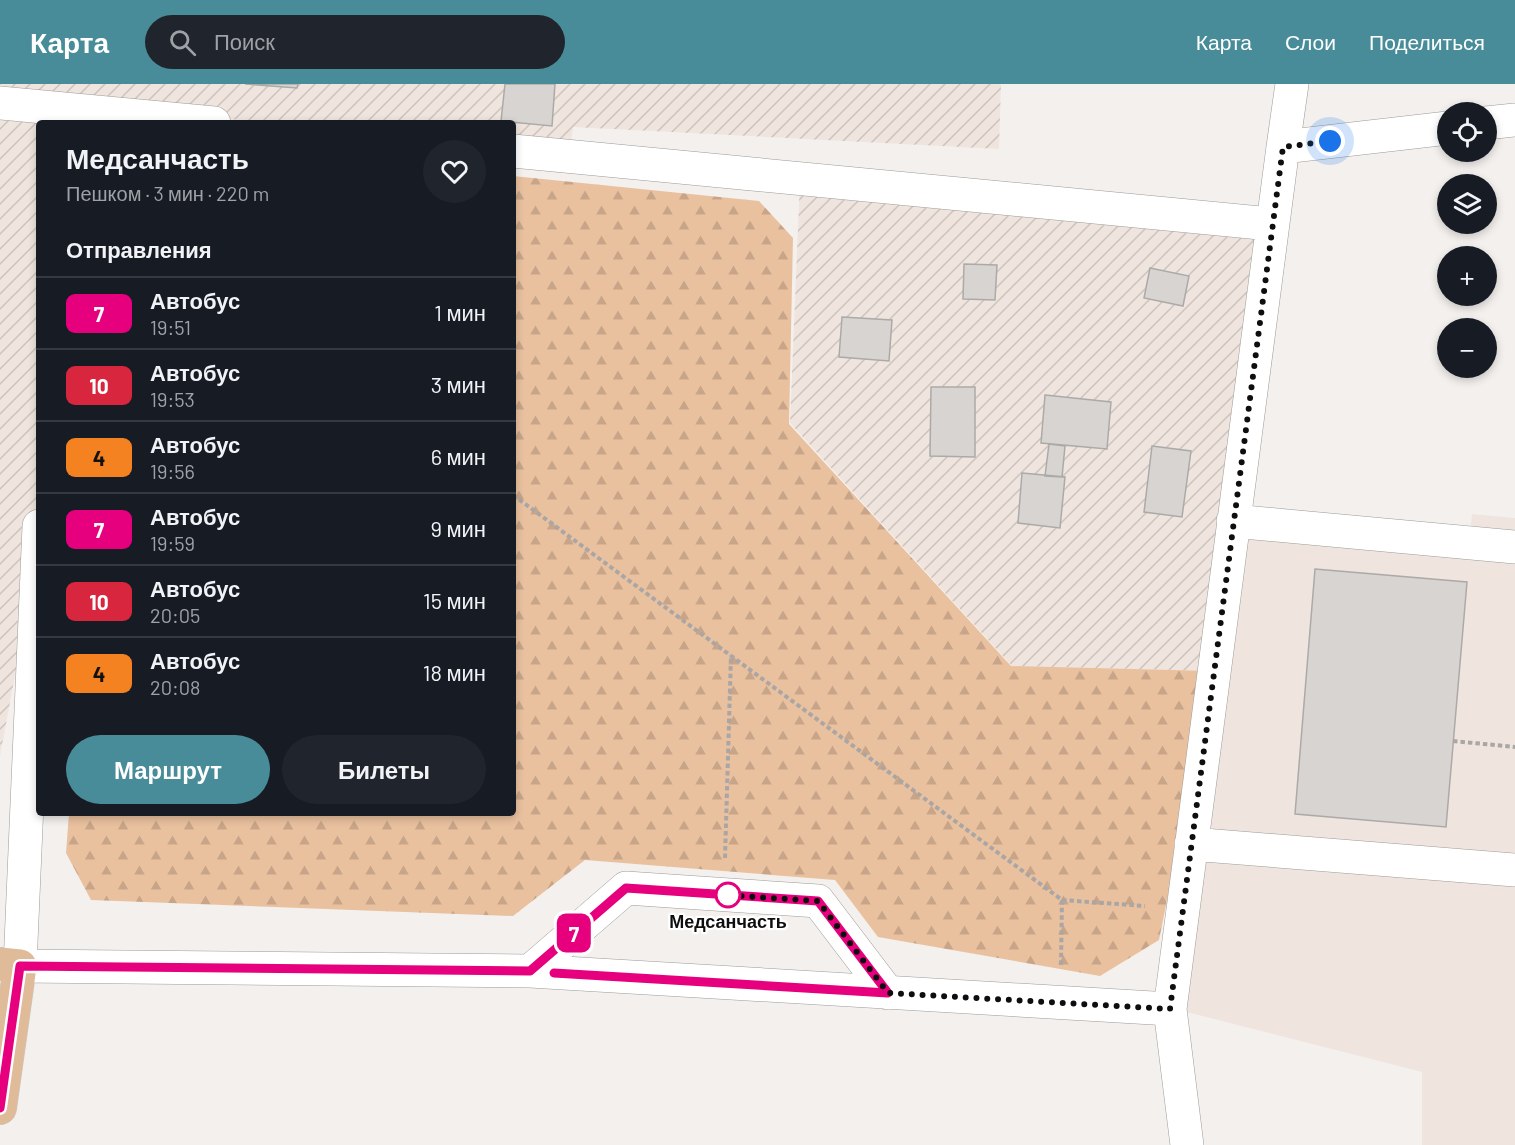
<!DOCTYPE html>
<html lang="ru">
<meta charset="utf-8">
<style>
:root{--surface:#171b24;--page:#20242c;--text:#f1f3f6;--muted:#9ea1a6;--line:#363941;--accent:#478c98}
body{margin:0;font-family:Barlow,sans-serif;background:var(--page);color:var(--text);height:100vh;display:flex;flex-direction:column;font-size:22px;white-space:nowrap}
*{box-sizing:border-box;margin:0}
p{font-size:20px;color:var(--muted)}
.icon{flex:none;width:33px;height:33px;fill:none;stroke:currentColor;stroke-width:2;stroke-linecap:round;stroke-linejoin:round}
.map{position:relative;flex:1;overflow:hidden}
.panel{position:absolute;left:36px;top:36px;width:480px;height:696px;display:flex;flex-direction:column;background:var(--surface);border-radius:6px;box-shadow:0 3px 9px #0003}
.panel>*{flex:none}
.badge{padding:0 12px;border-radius:9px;font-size:21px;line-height:39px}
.fabs{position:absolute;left:1437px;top:18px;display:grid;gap:12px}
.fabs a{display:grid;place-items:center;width:60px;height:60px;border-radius:50%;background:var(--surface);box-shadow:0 3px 9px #0003;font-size:30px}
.you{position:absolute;width:30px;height:30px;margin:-15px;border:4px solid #fff;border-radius:50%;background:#1a73e8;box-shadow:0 0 0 9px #1a73e833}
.map>.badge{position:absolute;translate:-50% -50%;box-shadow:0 0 0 3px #fff}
h2{padding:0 30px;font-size:22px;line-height:54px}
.round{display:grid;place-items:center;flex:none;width:63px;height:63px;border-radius:32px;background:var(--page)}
.head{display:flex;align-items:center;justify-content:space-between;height:102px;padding:0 30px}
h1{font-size:28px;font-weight:700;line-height:45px}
.button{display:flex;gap:12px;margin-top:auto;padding:12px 30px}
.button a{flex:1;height:69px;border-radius:36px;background:var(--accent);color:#fff;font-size:24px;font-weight:700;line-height:69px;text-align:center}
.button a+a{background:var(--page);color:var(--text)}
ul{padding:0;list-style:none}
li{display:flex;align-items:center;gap:18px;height:72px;padding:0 30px;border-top:2px solid var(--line)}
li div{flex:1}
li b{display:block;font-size:22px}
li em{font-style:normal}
li .badge{min-width:66px;font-weight:700;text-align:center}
header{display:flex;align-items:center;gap:36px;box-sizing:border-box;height:84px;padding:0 30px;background:var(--accent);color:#fff}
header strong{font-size:28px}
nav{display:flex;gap:33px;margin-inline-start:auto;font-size:21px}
.search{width:420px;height:54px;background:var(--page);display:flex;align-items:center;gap:15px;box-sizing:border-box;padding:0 21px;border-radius:33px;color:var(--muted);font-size:22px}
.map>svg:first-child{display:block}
.built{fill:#efe5de}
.industrial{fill:url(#industrial-furrows)}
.forest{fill:url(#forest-firs)}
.building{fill:#d7d4d2;stroke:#acaaa8;stroke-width:1.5}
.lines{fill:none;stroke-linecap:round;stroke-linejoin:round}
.minor-casing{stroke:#9d9b99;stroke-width:34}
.major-casing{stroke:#cacaca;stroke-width:34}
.path{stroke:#a9a6a5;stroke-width:4;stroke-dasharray:4.5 3;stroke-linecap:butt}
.minor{stroke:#fff;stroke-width:33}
.major{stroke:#e0bb9a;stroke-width:33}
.line-casing{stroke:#fff;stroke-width:14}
.line{stroke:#e6007e;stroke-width:9}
.walk{stroke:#0f0e0e;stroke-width:6;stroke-dasharray:0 10.8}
.stop-dot{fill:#fff;stroke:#e6007e;stroke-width:3}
.labels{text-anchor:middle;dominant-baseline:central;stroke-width:4.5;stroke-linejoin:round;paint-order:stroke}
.stop-label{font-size:18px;font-weight:bold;fill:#0f0e0e;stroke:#fff}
</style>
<header>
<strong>Карта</strong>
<div class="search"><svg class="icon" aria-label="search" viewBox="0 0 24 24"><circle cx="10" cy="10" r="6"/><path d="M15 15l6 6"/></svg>Поиск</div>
<nav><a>Карта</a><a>Слои</a><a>Поделиться</a></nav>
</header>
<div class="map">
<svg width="1515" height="1061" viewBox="0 0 1515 1061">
<defs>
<pattern id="industrial-furrows" width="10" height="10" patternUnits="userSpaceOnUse" patternTransform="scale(1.5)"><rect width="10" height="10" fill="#efe5de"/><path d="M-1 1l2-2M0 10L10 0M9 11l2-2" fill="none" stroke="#ccc3bd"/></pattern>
<pattern id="forest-firs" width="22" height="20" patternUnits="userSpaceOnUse" patternTransform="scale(1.5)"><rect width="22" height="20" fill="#eac19f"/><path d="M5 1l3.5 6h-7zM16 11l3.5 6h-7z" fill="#c8a588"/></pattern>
</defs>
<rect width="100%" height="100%" fill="#f3f0ee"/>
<path class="built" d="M1472 430 1515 434V1061H1422V988L1171 924 1234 439 1469 459Z"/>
<path class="industrial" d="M0 0H1001L999 65 573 43 570 67 513 61V39H273L0 13Z
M0 19 39 39V462L0 672Z
M800 96 1271 140 1213 587 1012 582 790 339Z"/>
<path class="forest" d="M513 92 759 117 793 154 789 340 1011 582 1213 587 1159 856 1100 892 878 853 835 796 585 776 513 832 91 816 66 769 69 729H513Z"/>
<path class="building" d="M245 0H298L297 4Z
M505 0H555L552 42 501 37Z
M964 180 997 181 995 216 963 215Z
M1150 184 1189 192 1183 222 1144 214Z
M842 233 892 236 889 277 839 273Z
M931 303H975V373L930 372Z
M1045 311 1111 318 1107 365 1041 359Z
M1049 360 1065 362 1062 393 1045 392Z
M1152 362 1191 367 1182 433 1144 428Z
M1022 389 1065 393 1060 444 1018 439Z
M1315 485 1467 498 1446 743 1295 730Z"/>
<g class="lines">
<g class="minor-casing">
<path id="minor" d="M0 19 214 39
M1486 39 1515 36
M1283 63 1292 0
M513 67 1271 140
M1233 437 1515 463
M39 442 20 882 530 887 1170 925
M1191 760 1515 786
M530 887 626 804 818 817 888 909
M1187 1061 1170 925 1283 63 1448 44"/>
</g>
<g class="major-casing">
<path id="major" d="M0 880 20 882 0 1024"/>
</g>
<path class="path" d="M513 411 1062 816 1061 881
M1453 657 1515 663
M725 774 731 571
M1062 816 1145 822"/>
<use href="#minor" class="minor"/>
<use href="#major" class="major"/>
</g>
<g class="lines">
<g class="line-casing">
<path id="line" d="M0 1024 20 882 530 887 626 804 818 817 888 909 554 889"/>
</g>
<use href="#line" class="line"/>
<path class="walk" d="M728 811H724L818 817 888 909 1170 925 1283 63 1330 57"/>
</g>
<circle class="stop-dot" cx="728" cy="811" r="12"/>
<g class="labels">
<g class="stop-label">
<text x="728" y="837">Медсанчасть</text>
</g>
</g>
</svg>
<div class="fabs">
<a><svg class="icon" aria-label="locate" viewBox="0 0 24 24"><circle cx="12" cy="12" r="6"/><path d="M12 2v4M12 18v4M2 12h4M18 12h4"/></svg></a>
<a><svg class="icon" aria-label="layers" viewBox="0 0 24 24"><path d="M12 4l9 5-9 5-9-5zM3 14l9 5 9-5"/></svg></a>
<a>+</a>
<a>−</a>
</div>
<div class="you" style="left:1330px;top:57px"></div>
<b class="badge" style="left:574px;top:849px;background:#e6007e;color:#fff">7</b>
<section class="panel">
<div class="head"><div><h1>Медсанчасть</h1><p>Пешком · 3 мин · 220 m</p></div><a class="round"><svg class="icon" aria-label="heart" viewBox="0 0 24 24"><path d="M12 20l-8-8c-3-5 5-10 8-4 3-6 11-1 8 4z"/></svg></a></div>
<h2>Отправления</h2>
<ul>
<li><span class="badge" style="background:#e6007e;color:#fff">7</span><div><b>Автобус</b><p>19:51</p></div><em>1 мин</em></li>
<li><span class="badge" style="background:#d7263d;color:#fff">10</span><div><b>Автобус</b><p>19:53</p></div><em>3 мин</em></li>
<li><span class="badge" style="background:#f58220;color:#111">4</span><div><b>Автобус</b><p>19:56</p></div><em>6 мин</em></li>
<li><span class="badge" style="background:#e6007e;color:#fff">7</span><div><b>Автобус</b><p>19:59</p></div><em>9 мин</em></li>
<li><span class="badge" style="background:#d7263d;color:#fff">10</span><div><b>Автобус</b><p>20:05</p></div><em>15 мин</em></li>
<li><span class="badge" style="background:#f58220;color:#111">4</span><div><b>Автобус</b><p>20:08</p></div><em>18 мин</em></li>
</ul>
<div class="button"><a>Маршрут</a><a>Билеты</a></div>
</section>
</div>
